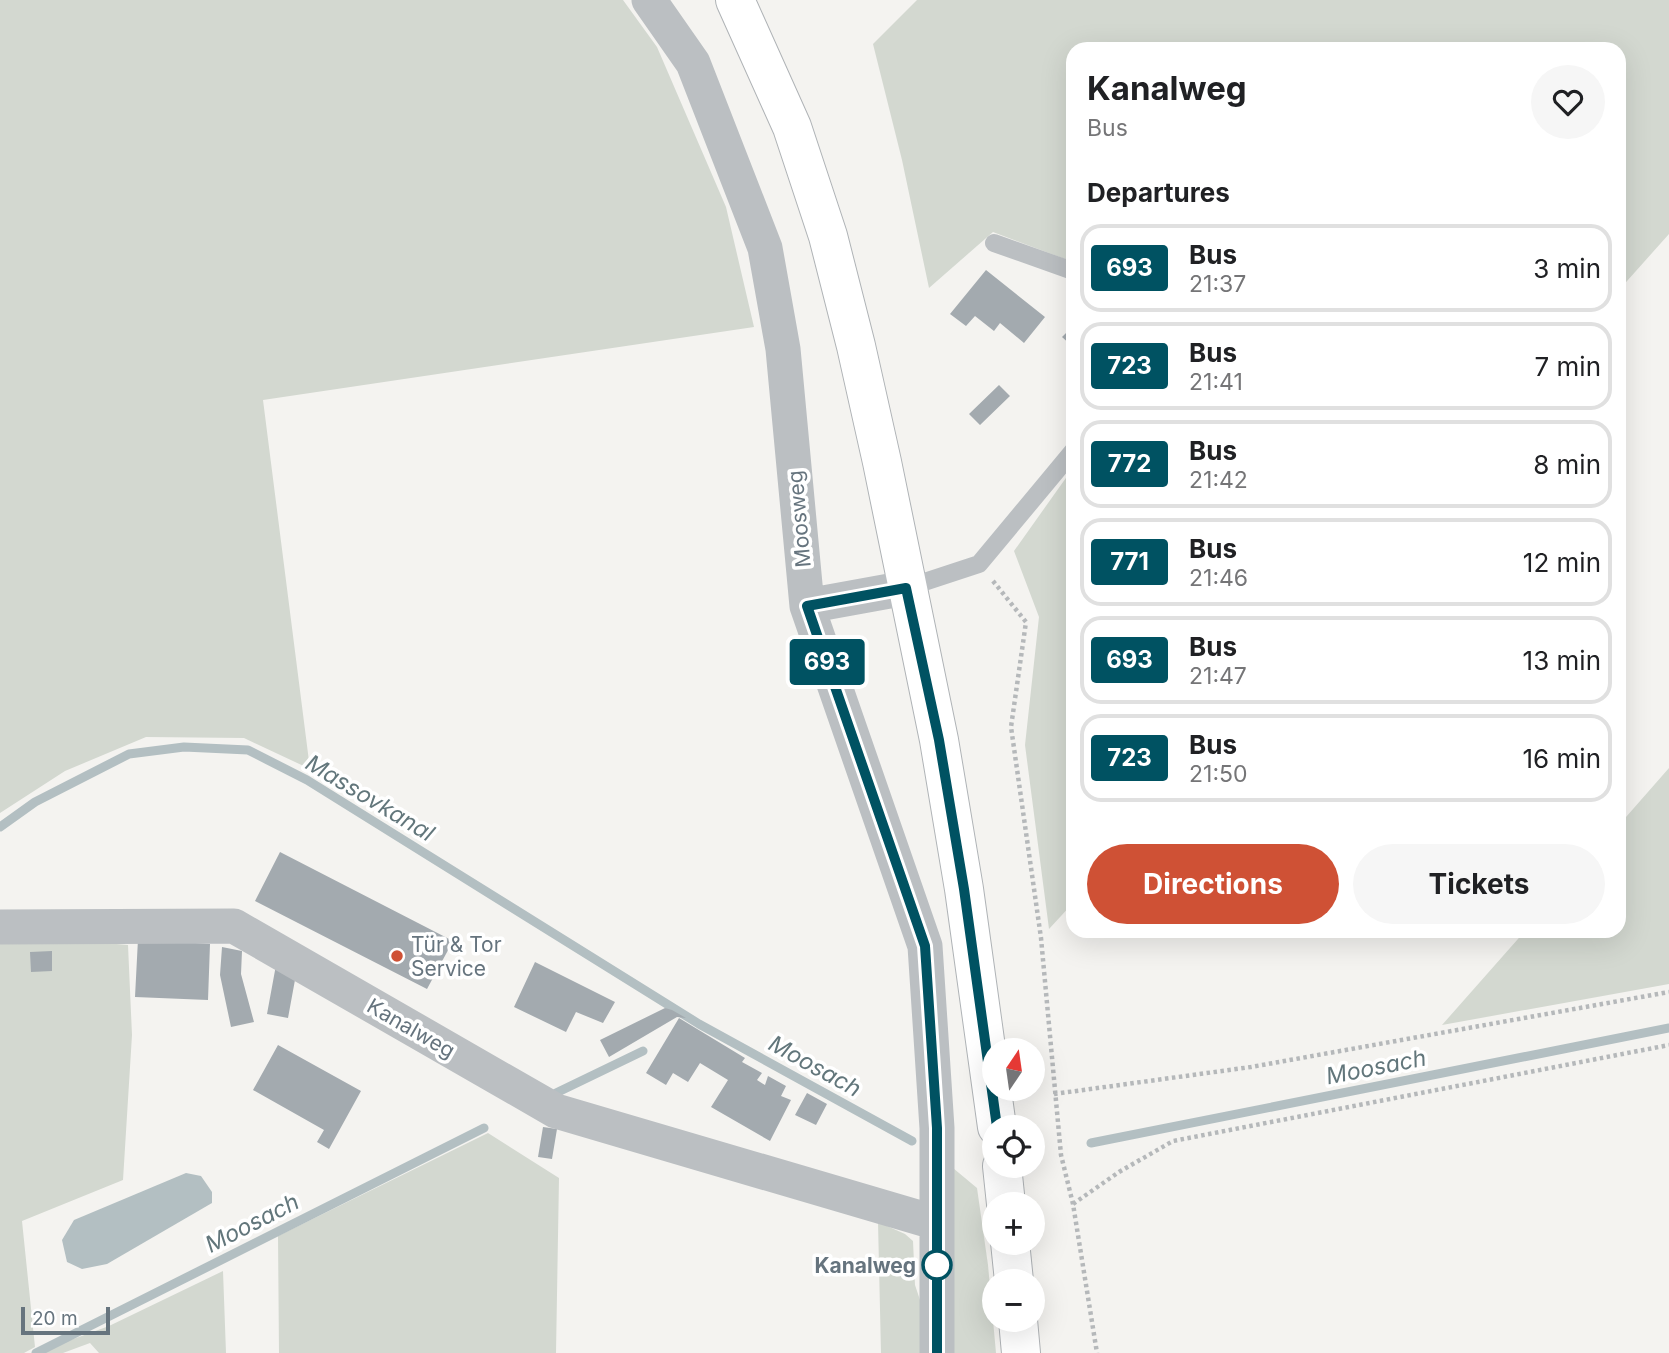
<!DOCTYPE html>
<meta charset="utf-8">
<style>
:root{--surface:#fff;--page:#f6f6f6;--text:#202124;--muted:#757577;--line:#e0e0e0;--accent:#cf5135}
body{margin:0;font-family:Inter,sans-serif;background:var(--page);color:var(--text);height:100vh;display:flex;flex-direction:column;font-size:26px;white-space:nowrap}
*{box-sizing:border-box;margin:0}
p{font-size:23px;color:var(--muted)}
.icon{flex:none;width:38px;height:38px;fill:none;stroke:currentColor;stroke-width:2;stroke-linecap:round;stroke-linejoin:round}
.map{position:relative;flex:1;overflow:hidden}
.side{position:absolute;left:1066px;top:42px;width:560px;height:896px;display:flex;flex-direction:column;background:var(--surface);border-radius:21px;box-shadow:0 7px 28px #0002}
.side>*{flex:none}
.badge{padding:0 14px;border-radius:5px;font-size:24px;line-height:46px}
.needle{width:46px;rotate:13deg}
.buttons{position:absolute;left:982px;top:1038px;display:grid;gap:14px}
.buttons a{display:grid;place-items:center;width:63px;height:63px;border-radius:50%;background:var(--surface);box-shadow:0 7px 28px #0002;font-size:35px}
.scale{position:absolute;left:21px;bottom:18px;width:89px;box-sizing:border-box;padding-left:7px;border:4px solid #66747e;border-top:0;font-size:19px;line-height:24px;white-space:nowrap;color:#66747e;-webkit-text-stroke:5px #fff;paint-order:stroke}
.map>.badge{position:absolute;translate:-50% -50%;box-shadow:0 0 0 4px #fff}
h2{padding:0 21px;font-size:26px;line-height:63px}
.round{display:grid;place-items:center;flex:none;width:74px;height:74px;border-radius:37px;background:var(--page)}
.summary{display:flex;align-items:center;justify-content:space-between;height:119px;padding:0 21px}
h1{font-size:33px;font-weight:700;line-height:52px}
.primary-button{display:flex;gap:14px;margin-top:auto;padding:14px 21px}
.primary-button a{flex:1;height:80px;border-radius:42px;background:var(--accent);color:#fff;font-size:28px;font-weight:700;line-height:80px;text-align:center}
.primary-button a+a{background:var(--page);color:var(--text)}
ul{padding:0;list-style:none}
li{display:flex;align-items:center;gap:21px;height:88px;margin:0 14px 10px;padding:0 7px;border:4px solid var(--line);border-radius:21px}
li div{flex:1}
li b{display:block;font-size:26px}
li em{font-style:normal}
li .badge{min-width:77px;font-weight:700;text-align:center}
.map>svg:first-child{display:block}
.green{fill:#d3d8d0}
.water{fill:#b3bfc2}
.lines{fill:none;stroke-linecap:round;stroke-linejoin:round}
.stream{stroke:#b3bfc2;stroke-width:9}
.building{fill:#a3aaaf}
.primary-casing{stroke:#afb3b6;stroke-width:40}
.path{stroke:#b5b8ba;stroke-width:4.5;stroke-dasharray:3.5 3.5;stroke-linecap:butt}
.lane{stroke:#bbbfc2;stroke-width:18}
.street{stroke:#bbbfc2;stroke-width:35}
.primary{stroke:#fff;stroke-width:38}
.line-casing{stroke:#fff;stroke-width:16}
.line{stroke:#005262;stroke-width:10}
.poi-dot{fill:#cf5135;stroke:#fff;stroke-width:2.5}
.stop-dot{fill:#fff;stroke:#005262;stroke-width:3.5}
.labels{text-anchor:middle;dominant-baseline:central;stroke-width:7;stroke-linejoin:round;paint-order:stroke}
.street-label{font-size:21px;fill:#66747e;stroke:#fff}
.poi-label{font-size:21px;fill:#66747e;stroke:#fff;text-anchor:start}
.stop-label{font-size:21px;font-weight:bold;fill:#66747e;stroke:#fff;text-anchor:end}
.water-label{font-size:23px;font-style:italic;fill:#62767b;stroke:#fff}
</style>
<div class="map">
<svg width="1669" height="1353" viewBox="0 0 1669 1353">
<rect width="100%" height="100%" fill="#f4f3f0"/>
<path class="green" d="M0 0H623L657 47 726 207 754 327 263 400 310 769 244 738 146 737 65 771 0 813Z
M917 0H1669V234L1619 290V49H1073V262L993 232 929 288 902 160 873 44Z
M1073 468V903L1049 929 1025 745 1039 617 1014 551Z
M1669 768V984L1442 1025 1525 931H1619V825Z
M26 936 128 945 132 1035 123 1180 22 1221 35 1347 24 1353H0V937Z
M488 1133 559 1178 556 1353H279L278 1236Z
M953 1168 977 1188 988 1265 996 1353H953Z
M878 1222 905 1234 913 1241 915 1285 921 1303V1353H881Z
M223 1271 226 1353H99L90 1343 63 1353H44L68 1341 109 1326Z"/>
<path class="water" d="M186 1173 201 1176 212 1192V1203L107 1264 82 1269 67 1262 62 1240 74 1220Z"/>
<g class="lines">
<path class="stream" d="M0 827 35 802 129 754 184 747 248 750 307 780 699 1024 912 1141
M556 1093 643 1051
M1091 1143 1669 1028
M36 1353 484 1128"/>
</g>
<path class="building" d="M986 270 1045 317 1024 343 1000 323 994 331 975 316 966 326 950 314Z
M1073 326V347L1062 337Z
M999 385 1010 396 980 425 969 414Z
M280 852 453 941 427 989 255 901Z
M138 939 210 944 208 1000 135 997Z
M222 947 242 951 241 974 254 1022 231 1027 220 975Z
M52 951V971L31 972 30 952Z
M535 962 615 1002 603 1023 576 1012 566 1032 514 1007Z
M276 965 297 969 288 1018 267 1014Z
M665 1008 672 1010 686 1018 677 1017 609 1057 600 1040Z
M679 1018 745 1058 742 1062 762 1073 757 1080 765 1085 768 1076 786 1086 781 1096 791 1100 770 1141 711 1107 728 1080 700 1063 688 1082 673 1073 666 1085 646 1073Z
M278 1045 361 1091 329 1149 317 1142 324 1130 253 1090Z
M807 1093 827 1104 816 1125 795 1115Z
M543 1127 557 1129 552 1159 538 1157Z"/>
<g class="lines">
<g class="primary-casing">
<path id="primary" d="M735 0 792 127 828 236 856 346 882 462 939 740 964 889 997 1127
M1002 1166 1006 1204
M1010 1242 1014 1281
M1018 1320 1021 1353"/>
</g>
<path class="path" d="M993 581 1026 622 1011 727 1041 938 1061 1155 1073 1204 1097 1353
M1054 1094 1251 1067 1669 992
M1073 1204 1119 1172 1173 1141 1669 1045"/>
<path class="lane" d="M994 243 1073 271
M906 588 979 564 1073 451"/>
<path class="street" d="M649 0 693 63 765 248 783 349 807 606 925 946 937 1128V1353
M807 606 906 588
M0 927 234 926 556 1111 937 1223"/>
<use href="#primary" class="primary"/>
</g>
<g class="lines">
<g class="line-casing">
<path id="line" d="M937 1353V1128L925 946 807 606 906 588 939 740 964 889 997 1127"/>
</g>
<use href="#line" class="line"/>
</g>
<circle class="poi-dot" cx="397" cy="956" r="7"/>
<circle class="stop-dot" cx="937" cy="1265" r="14"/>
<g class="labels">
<g class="street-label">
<text transform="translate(799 519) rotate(-95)">Moosweg</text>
<text transform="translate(411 1028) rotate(30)">Kanalweg</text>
</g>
<g class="poi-label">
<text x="411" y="944">Tür &amp; Tor<tspan x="411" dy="24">Service</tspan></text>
</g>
<g class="stop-label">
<text x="916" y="1265">Kanalweg</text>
</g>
<g class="water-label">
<text transform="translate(370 798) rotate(31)">Massovkanal</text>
<text transform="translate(815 1066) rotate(29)">Moosach</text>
<text transform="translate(1376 1067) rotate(-11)">Moosach</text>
<text transform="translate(252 1223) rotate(-27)">Moosach</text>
</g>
</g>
</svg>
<div class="buttons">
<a><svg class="needle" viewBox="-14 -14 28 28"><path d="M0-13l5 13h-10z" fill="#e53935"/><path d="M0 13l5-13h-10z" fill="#757577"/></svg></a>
<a><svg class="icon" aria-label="locate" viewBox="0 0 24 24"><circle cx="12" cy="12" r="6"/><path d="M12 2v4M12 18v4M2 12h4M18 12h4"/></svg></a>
<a>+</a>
<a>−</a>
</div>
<div class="scale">20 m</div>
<b class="badge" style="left:827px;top:662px;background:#005262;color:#fff">693</b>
<section class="side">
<div class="summary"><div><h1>Kanalweg</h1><p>Bus</p></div><a class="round"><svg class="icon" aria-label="heart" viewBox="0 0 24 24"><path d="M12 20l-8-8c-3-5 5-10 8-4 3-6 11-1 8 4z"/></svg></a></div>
<h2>Departures</h2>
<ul>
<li><span class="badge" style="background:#005262;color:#fff">693</span><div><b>Bus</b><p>21:37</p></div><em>3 min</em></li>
<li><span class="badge" style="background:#005262;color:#fff">723</span><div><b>Bus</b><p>21:41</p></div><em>7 min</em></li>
<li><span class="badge" style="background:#005262;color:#fff">772</span><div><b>Bus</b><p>21:42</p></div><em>8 min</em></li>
<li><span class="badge" style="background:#005262;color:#fff">771</span><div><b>Bus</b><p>21:46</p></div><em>12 min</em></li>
<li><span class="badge" style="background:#005262;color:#fff">693</span><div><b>Bus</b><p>21:47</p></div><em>13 min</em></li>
<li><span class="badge" style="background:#005262;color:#fff">723</span><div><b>Bus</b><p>21:50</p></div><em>16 min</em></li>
</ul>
<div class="primary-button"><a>Directions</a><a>Tickets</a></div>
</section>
</div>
